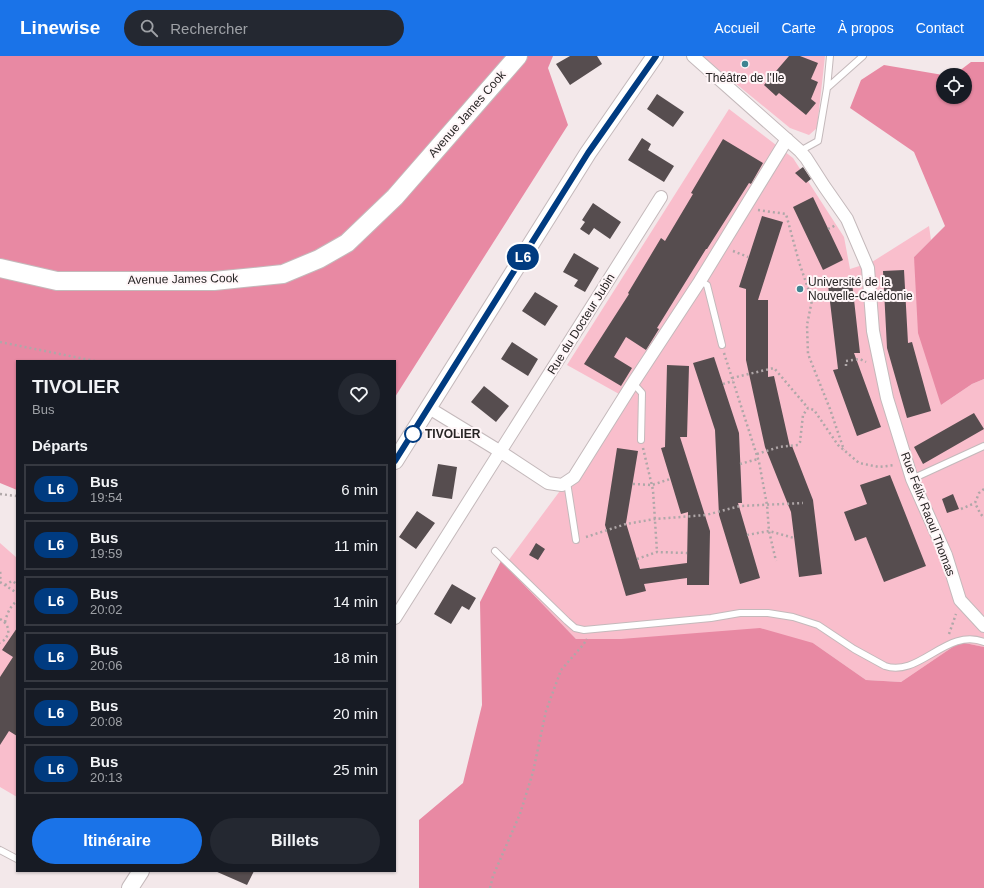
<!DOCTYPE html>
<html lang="fr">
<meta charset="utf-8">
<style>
:root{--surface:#171b24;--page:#242831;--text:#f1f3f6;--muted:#9ea1a6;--line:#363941;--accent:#1a73e8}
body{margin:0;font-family:Arial,sans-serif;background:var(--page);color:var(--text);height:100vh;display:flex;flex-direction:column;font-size:15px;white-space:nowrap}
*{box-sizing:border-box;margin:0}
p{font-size:13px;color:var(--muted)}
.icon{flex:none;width:22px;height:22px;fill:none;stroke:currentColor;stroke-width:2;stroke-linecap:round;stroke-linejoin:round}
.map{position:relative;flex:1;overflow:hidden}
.panel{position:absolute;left:16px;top:304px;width:380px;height:512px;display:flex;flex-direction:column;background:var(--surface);border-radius:0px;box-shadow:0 1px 3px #0004}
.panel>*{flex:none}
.badge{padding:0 8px;border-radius:13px;font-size:14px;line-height:26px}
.controls{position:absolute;left:936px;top:12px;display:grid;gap:8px}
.controls a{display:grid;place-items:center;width:36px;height:36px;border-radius:50%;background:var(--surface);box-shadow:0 1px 3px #0004;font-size:20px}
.map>.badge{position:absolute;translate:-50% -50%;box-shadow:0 0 0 2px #fff}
h2{padding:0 16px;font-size:15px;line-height:36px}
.round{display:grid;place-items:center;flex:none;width:42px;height:42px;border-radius:21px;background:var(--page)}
.headline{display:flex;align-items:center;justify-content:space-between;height:68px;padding:0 16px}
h1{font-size:19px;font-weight:800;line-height:30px}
.cta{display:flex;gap:8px;margin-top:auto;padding:8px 16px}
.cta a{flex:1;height:46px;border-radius:24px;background:var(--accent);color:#fff;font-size:16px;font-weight:800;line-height:46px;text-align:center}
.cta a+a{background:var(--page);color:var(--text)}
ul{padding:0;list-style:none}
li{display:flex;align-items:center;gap:12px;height:50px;margin:0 8px 6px;padding:0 8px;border:2px solid var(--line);border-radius:0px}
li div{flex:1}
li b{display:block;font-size:15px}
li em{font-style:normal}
li .badge{min-width:44px;font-weight:700;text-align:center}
header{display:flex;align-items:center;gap:24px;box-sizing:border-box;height:56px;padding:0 20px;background:var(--accent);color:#fff}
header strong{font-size:19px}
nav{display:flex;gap:22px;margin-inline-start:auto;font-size:14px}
.search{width:280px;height:36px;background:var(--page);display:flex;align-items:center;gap:10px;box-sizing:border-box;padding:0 14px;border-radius:22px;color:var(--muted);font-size:15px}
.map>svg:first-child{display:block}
.green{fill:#f9becc}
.forest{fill:#e889a3}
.building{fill:#564d4f}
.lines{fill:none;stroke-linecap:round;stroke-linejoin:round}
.service-casing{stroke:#c4b9bb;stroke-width:8}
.minor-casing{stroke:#c4b9bb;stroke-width:14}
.tertiary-casing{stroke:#c4b9bb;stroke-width:18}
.secondary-casing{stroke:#c4b9bb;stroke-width:20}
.path{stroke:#afa7a8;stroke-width:2.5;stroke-dasharray:2 3;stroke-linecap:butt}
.service{stroke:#fff;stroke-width:6}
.minor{stroke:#fff;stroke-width:12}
.tertiary{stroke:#fff;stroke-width:16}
.secondary{stroke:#fff;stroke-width:18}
.line-casing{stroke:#fff;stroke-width:9}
.line{stroke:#003b80;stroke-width:6}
.poi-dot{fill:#3f8491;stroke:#fff6f8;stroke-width:1.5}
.stop-dot{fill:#fff;stroke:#003b80;stroke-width:2}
.labels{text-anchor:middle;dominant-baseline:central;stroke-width:4;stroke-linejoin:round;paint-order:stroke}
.poi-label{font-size:12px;fill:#272424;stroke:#fff6f8}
.street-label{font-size:12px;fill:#272424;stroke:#fff6f8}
.stop-label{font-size:12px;font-weight:bold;fill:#272424;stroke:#fff6f8;text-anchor:start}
</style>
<header>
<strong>Linewise</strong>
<div class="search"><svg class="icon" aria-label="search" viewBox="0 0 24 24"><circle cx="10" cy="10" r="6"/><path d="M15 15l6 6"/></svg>Rechercher</div>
<nav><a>Accueil</a><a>Carte</a><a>À propos</a><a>Contact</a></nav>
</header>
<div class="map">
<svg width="984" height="832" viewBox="0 0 984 832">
<rect width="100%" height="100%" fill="#f3e8ea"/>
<path class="green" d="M702 0H825L817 72 809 79 790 72Z
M729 53 793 102 844 181 850 213 872 206 929 170 931 184 914 201 941 349 972 328 984 323V591L960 586 901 626 866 624 813 587 621 583H576L505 509 628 343 567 309Z
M0 487 17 502V741L0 731Z"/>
<path class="forest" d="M0 0H553L548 12 568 69 395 341V305H17V434L0 427Z
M971 6H984V323L972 328 941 349 918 277 914 201 945 170 914 96 850 52 861 24 884 9 943 19V41H965V19H954Z
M501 505 576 583H621L760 572 813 587 866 624 901 626 960 586 984 591V832H419V764L463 727 482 649 480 546Z"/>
<path class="building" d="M570 0H597L602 8 570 29 556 8Z
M789 0H800L818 7 811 23 818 26 811 43 816 47 806 59 779 37 776 40 764 29Z
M657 38 684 56 673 71 647 53Z
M642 82 651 88 648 94 674 110 664 126 628 104Z
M723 83 763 107 751 128 749 127 707 193H706L657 272 659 273 646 294 626 281 614 301 632 312 621 330 584 308 629 238 628 237 661 182 665 185 693 138 691 137Z
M803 111 811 123 806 127 795 117Z
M813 141 843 204 823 214 793 151Z
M593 147 621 166 610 183 594 172 589 179 580 173 585 166 582 164Z
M762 160 783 166 758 244H768V321L774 320 790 391 792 390 813 444 822 518 799 521 791 456 765 391 746 304V233L739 231Z
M574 197 599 212 585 236 574 230 578 224 563 216Z
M904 214 908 287 912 286 931 355 907 362 887 292 883 215Z
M852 226 860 297H854L881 371 857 380 833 314 838 313 828 229Z
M535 236 558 250 545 270 522 255Z
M512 286 538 303 528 320 501 303Z
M714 301 739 377 742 447H738L760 522 740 528 719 459 715 374 693 307Z
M667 309 689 310 687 381H680L710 475 709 529H687V522L644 528 646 535 626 540 605 469 617 392 638 395 626 467 640 513 687 507 688 456 681 458 661 392 665 391Z
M484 330 509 350 496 366 471 346Z
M974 357 984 373 923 408 914 391Z
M438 408 457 411 452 443 432 440Z
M890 419 926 510 884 526 866 481 855 485 844 456 867 448 860 429Z
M953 438 959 453 947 457 942 443Z
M417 455 435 467 416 493 399 481Z
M536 487 545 493 538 504 529 499Z
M452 528 476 542 469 554 462 550 451 568 434 558Z
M17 572V680L9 675 0 689V621L13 601 2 594Z
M215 815H254L247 829Z"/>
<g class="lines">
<g class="service-casing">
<path id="service" d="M827 32 863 0
M800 95 818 85 827 32 830 0
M700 225 707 229 722 289
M633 327 642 337 641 384
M912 423 984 390
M567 426 576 484
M495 495 567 565 575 572 584 574 711 562 740 557H768L793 561 818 569 854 593 885 610C919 622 947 571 984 586
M0 794 17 803"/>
</g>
<g class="minor-casing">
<path id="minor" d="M693 0 800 95 806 102 824 130 847 163 868 212 873 275 887 342 912 423 946 499 960 544 984 570
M429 352 501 396 548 427 562 429 574 421 633 327 700 225 787 83
M395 562 661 141"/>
</g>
<g class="tertiary-casing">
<path id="tertiary" d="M395 405 588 97 655 0
M130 832 141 815"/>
</g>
<g class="secondary-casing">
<path id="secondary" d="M0 212 57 225H214L283 218 319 203 347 187 395 141 518 0"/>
</g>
<path class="path" d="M758 154 786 158 799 206 812 244 807 269 808 298 830 353 844 394
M828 173 836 169
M733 195 748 201
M0 286 95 305
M724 297 759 406 767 449 769 475 776 505
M846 310V305L860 303 866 306
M732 322 774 312 808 352
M723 328 733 325
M643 392 653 434 657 496
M757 398 779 391 798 389 800 386 803 359 808 352 814 354 838 389 859 407 879 411 895 409
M740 408 758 403
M633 428 652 429 670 423
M984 433 979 437 975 447 980 457 984 462
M0 438 16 440
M961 453 975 447
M747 479 769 475 794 482
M586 481 626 468 655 463 706 459 740 450 803 447
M637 503 657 496 687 497
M0 516 1 519 0 523
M0 526 17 537
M5 529 12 525 17 528
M0 563C11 569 11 581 0 587
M5 566C7 558 10 550 17 545
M949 578 956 558
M490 832 493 820 520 758 533 716 546 655 561 614 583 589 587 583"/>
<use href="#service" class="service"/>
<use href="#minor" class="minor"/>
<use href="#tertiary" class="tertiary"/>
<use href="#secondary" class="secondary"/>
</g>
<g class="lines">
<g class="line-casing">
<path id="line" d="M395 405 588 97 656 0"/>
</g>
<use href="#line" class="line"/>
</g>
<g class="poi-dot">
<circle cx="745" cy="8" r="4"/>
<circle cx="800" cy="233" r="4"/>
</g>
<circle class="stop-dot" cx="413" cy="378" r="8"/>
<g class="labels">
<g class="poi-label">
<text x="745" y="22">Théâtre de l'Ile</text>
<text x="808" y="226" text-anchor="start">Université de la<tspan x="808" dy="14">Nouvelle-Calédonie</tspan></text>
</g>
<g class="street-label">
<text transform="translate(467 58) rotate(-49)">Avenue James Cook</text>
<text transform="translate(183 223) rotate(-1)">Avenue James Cook</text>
<text transform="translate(581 268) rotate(-58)">Rue du Docteur Jubin</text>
<text transform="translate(928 458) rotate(69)">Rue Félix Raoul Thomas</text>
</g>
<g class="stop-label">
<text x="425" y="378">TIVOLIER</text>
</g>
</g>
</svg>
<div class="controls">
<a><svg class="icon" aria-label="locate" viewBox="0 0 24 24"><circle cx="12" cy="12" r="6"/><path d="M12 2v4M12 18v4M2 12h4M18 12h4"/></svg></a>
</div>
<b class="badge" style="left:523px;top:201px;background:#003b80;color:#fff">L6</b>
<section class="panel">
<div class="headline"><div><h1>TIVOLIER</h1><p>Bus</p></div><a class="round"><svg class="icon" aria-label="heart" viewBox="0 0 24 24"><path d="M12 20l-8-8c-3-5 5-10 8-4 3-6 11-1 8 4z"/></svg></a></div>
<h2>Départs</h2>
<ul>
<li><span class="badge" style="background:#003b80;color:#fff">L6</span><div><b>Bus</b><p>19:54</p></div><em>6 min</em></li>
<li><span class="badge" style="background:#003b80;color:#fff">L6</span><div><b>Bus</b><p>19:59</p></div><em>11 min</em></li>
<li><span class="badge" style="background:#003b80;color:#fff">L6</span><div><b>Bus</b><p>20:02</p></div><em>14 min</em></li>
<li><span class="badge" style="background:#003b80;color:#fff">L6</span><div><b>Bus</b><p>20:06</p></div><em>18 min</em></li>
<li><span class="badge" style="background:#003b80;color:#fff">L6</span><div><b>Bus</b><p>20:08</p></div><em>20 min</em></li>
<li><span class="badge" style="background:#003b80;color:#fff">L6</span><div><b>Bus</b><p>20:13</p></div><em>25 min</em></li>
</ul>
<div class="cta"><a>Itinéraire</a><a>Billets</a></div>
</section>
</div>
